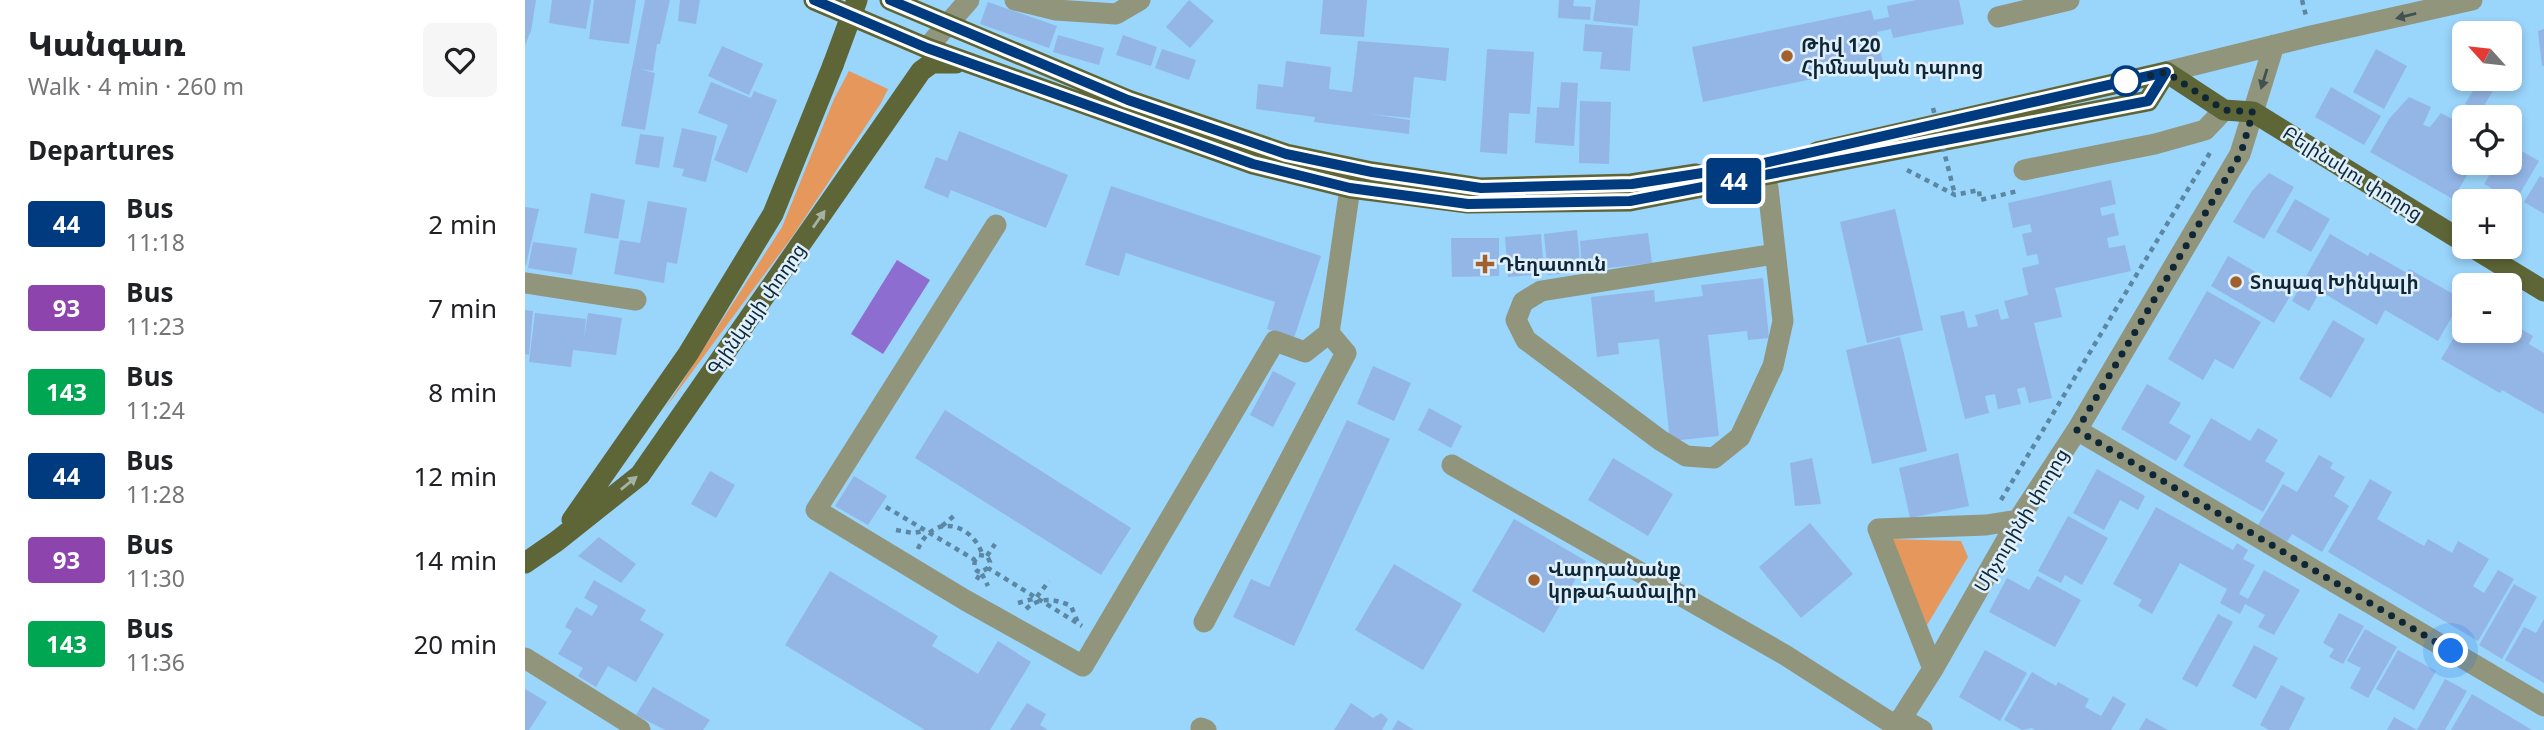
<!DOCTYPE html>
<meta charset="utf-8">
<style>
:root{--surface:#fff;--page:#f6f6f6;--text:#202124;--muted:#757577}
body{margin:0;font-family:Georgia,"Noto Sans Armenian",serif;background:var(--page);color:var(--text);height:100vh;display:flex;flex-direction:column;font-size:26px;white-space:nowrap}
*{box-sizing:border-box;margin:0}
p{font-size:23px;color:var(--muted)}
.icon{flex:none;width:38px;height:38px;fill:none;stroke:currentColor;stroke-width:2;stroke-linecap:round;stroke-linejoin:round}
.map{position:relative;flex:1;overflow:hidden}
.panel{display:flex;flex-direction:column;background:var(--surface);width:525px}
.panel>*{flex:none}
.badge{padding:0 14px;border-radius:5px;font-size:24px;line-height:46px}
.needle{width:46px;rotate:297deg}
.controls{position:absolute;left:1927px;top:21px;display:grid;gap:14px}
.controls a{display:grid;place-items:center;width:70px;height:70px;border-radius:10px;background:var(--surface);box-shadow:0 4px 10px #0003;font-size:35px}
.you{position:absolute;width:35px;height:35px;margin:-18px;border:5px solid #fff;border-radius:50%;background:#1a73e8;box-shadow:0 0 0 10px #1a73e833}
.map>.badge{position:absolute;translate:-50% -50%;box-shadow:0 0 0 4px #fff}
h2{padding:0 28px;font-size:26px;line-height:63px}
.round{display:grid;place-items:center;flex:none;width:74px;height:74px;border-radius:10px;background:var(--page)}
.head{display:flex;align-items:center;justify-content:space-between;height:119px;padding:0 28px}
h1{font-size:33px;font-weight:800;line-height:52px}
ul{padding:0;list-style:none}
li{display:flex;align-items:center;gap:21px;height:84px;padding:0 28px}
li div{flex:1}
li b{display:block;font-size:26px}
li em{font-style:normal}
li .badge{min-width:77px;font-weight:700;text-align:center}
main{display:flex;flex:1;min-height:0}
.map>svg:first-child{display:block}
.green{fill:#e6975b}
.water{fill:#8e6dd0}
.building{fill:#93b6e7}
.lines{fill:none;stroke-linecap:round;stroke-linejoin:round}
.path{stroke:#5c87a3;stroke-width:4.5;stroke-dasharray:5 5;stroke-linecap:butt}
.minor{stroke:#90957c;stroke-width:21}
.major{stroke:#5e6637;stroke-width:21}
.path-bridge{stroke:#5c87a3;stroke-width:4.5;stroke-dasharray:5 5;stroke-linecap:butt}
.major-bridge{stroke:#5e6637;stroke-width:21}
.oneway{fill:#425251}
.oneway2{fill:#a5b2a3}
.line-casing{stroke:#fff;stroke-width:16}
.line{stroke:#003b80;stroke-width:10}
.walk{stroke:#0e2635;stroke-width:7;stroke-dasharray:0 12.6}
.poi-dot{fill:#a2612c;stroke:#dff0fc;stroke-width:2.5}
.stop-dot{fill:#fff;stroke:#003b80;stroke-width:3.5}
.labels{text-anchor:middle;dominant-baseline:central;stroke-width:5;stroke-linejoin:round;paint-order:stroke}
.poi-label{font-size:19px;font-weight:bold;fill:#0e2635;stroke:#dff0fc;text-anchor:start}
.street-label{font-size:19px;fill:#0e2635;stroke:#dff0fc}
</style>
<main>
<section class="panel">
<div class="head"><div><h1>Կանգառ</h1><p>Walk · 4 min · 260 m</p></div><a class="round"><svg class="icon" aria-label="heart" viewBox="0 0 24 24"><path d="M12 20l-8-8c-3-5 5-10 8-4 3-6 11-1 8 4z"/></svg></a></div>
<h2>Departures</h2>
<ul>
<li><span class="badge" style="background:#003b80;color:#fff">44</span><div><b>Bus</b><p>11:18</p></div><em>2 min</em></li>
<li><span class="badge" style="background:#8e44ad;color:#fff">93</span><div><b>Bus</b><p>11:23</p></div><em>7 min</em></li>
<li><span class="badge" style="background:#00a651;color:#fff">143</span><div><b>Bus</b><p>11:24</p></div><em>8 min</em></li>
<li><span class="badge" style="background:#003b80;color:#fff">44</span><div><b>Bus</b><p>11:28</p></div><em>12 min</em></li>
<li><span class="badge" style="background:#8e44ad;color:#fff">93</span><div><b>Bus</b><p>11:30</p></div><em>14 min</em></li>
<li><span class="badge" style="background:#00a651;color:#fff">143</span><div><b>Bus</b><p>11:36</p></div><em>20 min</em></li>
</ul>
</section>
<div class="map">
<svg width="2019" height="730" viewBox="0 0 2019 730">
<rect width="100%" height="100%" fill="#9ad5fb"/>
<path class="green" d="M324 71 363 89 356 103 267 237 139 410 257 227 309 99Z
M1365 539 1436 541 1443 557 1402 625Z"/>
<path class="water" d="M372 260 405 280 358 354 326 334Z"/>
<path class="building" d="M0 0H11L6 31 0 45Z
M27 0H66L61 29 24 23Z
M69 0H111L104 44 64 39Z
M120 0H145L135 44H132L128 71 115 69 130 73 120 130 96 126Z
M155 0H175L171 24 153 21Z
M664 0 689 21 665 48 641 27Z
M798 0H842L839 37 795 34Z
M1034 0H1049L1048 6 1066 7 1065 20 1033 18Z
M1071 0H1115L1113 26 1068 21Z
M1391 0H1434L1439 24 1368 38 1366 29 1352 32 1358 64 1178 102 1167 47 1346 10 1349 20 1364 17 1362 6Z
M463 2 532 26 524 48 455 24Z
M1060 24 1108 28 1105 71 1075 69 1077 52 1058 51Z
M2019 29V66H2017L2013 31Z
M533 35 579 48 574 65 528 52Z
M598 35 632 47 626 66 591 55Z
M833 41 924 48 921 81 889 77 885 118 845 114 885 120 884 134 789 122 790 117 731 109 733 84 758 87 761 61 806 67 804 89 827 92Z
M197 46 238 64 224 95 183 76Z
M637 49 671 60 664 80 630 68Z
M962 49 1009 52 1005 114 984 113 982 154 955 152Z
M1851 49 1882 66 1859 109 1828 92Z
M1955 79H1975L1956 111 1940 104Z
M186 82 226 98 229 91 252 100 222 173 189 160 203 125 173 113Z
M1036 82 1053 83 1049 146 1010 143 1012 107 1034 108Z
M1806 87 1856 116 1839 145 1790 117Z
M1884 97 1906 107 1898 125 1905 127 1916 113 1936 124 1939 119V163H1943L1940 167 1945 170 1928 199 1845 152 1864 119Z
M1055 101 1086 102 1084 164 1054 163Z
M157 128 192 136 181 182 157 176 159 169 148 167Z
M434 131 543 175 521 228 426 190 423 198 399 188 411 157 422 161Z
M115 134 139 137 134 168 110 164Z
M1984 144 2014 161 1990 202 1959 184 1972 163H1984Z
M1744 173 1769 187 1739 239 1708 222 1727 191Z
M2015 176 2019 178V214L1999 202Z
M1586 180 1591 204 1575 208 1577 216 1589 213 1594 235 1582 238 1584 248 1600 245 1606 271 1530 288 1537 317 1509 323 1527 398 1504 403 1500 387 1492 389 1496 404 1473 409 1470 394 1460 396 1464 413 1440 419 1415 316 1439 311 1443 328 1453 326 1450 315 1473 309 1476 320 1484 318 1479 301 1503 295 1497 268 1514 264 1512 254 1502 256 1497 234 1507 232 1505 224 1488 228 1483 203Z
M586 186 796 256 769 338 742 329 750 302 601 253 594 276 560 265Z
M66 193 100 200 93 239 59 233Z
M1770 199 1805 219 1786 252 1751 232Z
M123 201 162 208 152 264 142 262 139 283 89 274 95 240 115 243Z
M0 207 14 209 1 265H0Z
M1370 209 1398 330 1342 343 1315 222Z
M1052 230 1056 272 1023 275 1019 234Z
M1123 233 1127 263 1057 271 1055 241Z
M1016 234 1019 274 983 277 980 237Z
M1805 234 1843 256 1845 252 1882 273 1884 269 1937 299 1913 341 1860 310 1852 325 1795 291 1784 311 1767 301Z
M926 238H974V276L927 277Z
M8 242 52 248 47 275 3 268Z
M1703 256 1767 293 1749 323 1686 286Z
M1238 278 1244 338 1223 340 1222 331 1183 335 1194 436 1145 441 1134 339 1093 343 1094 354 1072 357 1066 297 1129 290 1130 302 1178 296 1176 285Z
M1682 291 1736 322 1708 369 1690 359 1678 380 1643 359Z
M0 310 8 311 4 355 0 354Z
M10 313 61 319 59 339 63 313 97 318 91 355 48 350 46 367 4 362Z
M1808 320 1840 339 1806 398 1774 379Z
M1939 321V331H1984V322L2008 336 2004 344 2019 353V414L1977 390 1975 393 1916 359Z
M1375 337 1402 451 1347 464 1321 350Z
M848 366 886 383 869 421 832 404Z
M748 371 771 383 748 427 725 415Z
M1622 384 1656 403 1644 423 1666 436 1651 461 1596 429Z
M904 408 937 426 926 448 893 430Z
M420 410 606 528 576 575 390 458Z
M1686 418 1725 441 1733 428 1753 440 1740 461 1760 473 1738 512 1658 466Z
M822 420 865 439 769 646 708 617 726 579 744 587Z
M1433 453 1444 506 1385 518 1374 468Z
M1794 455 1808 463 1805 468 1820 477 1809 496 1824 506 1797 552 1767 534 1762 542 1733 525 1758 484 1772 492Z
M1088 458 1148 494 1123 536 1063 500Z
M1287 458 1296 504 1270 506 1265 463Z
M1572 469 1620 496 1613 510 1595 500 1579 530 1548 513Z
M185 471 210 485 191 518 166 504Z
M329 476 362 496 343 525 310 506Z
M1845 479 1867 492 1852 519 1899 546 1903 539 1927 553 1933 541 1964 559 1948 586 1959 593 1973 570 1989 579 1953 641 1803 552Z
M1631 507 1708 550 1712 543 1723 550 1718 559 1730 565 1714 594 1723 599 1739 570 1775 590 1749 635 1733 627 1740 615 1720 604 1715 614 1695 603 1702 589 1655 563 1627 614 1613 606 1617 600 1588 584Z
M1543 516 1583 538 1557 585 1540 575 1536 583 1513 571Z
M989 519 1061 561 1019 633 947 591Z
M1285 523 1328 574 1276 618 1234 567Z
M74 537 111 564 96 583 53 556Z
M869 564 937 604 898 670 830 630Z
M305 571 413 636 407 646 453 674 473 641 506 662 465 730H400L260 645Z
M1512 576 1556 600 1530 647 1464 612 1482 578 1504 590Z
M69 580 121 610 115 620 139 634 111 682 83 666 71 687 53 676 58 668 33 654 47 631 40 627 51 607 67 616 73 606 59 598Z
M1989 584 2012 597 1977 659 1954 645Z
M1814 613 1839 626 1818 664 1804 657 1809 649 1798 643Z
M1693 614 1708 622 1672 687 1657 679Z
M2019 619V683L1980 660 1999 627 2011 633Z
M1840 629 1872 647 1843 698 1825 688 1836 668 1822 661Z
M1729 645 1753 658 1731 699 1707 686Z
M1460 650 1502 673 1475 721 1434 697Z
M1873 650 1911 671 1889 710 1851 689Z
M1507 672 1531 686 1533 682 1564 699 1560 707 1576 716 1588 696 1601 704 1586 730H1510L1507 728 1497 730 1479 720Z
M1920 679 1942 691 1920 730H1862L1869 717 1892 730Z
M1756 685 1780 698 1764 730H1744L1735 725Z
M128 687 185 720 178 730H140L111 715Z
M0 689 22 702 4 730H0Z
M1947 694 2007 730H1926Z
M502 703 521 714 515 725 523 730H485Z
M826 703 848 718 856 713 863 719 857 730H809Z
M1621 718 1643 730H1614Z
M873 720 889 730H867Z"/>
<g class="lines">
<path class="path" d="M1777 0 1781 16
M1382 170 1430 195 1454 190 1455 200 1493 191
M1476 500 1686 151
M361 507 450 560 454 555 462 556 465 562 463 568 557 626
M417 526 430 515
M371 530 388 533 400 531
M393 549C408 513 447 522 458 556
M462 556 470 544
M450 560 449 567 452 571 456 572 451 581
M463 568 456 572 463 586
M493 603 511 598 524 581
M501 609C515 596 530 599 546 606L553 623"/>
<path class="minor" d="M490 0 531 10 591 14 615 0
M1473 17 1544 0
M402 48 444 0
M1641 72 1786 36 1947 0
M1499 170 1630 144 1680 130 1699 110
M1240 176 1243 188 1258 321 1248 366 1215 437 1189 458 1161 456 1135 440 1001 340 991 320 998 302 1016 291 1250 254
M471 225 291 510 440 600 558 666 750 341 780 352 804 333
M0 283 111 300
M1552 430 2019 706
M927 465 1260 655 1371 726
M679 622 821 353 804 333 825 188
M0 658 115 730
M1408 669 1353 529 1461 525 1493 520
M1376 718 1397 730
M676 728 681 730
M1369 730 1408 669 1493 520 1552 430 1715 154 1749 45"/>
<path class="major" d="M289 0 402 48 728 164 825 188 943 203 1105 201 1623 101 1641 72
M365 0 603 100 761 154 847 172 955 188 1106 184 1171 174
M1641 72 1699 110 1728 112 1939 242
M1292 152 1641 72
M1947 247 2019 291
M47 520 163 354 248 214 308 65
M0 563 32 541 115 475 396 71 407 63H431"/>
<path class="path-bridge" d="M1408 108 1430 195"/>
<path class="major-bridge" d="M308 65 332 0"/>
</g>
<defs><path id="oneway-solid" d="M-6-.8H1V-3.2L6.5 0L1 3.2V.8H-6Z" transform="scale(1.75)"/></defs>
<g class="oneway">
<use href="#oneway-solid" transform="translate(1881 16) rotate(166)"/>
<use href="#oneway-solid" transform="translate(1739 79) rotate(107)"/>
</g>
<g class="oneway2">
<use href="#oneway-solid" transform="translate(294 219) rotate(-55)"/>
<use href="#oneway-solid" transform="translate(104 483) rotate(-39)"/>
</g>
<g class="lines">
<g class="line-casing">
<path id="line" d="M289 0 402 48 728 164 825 188 943 204 1105 201 1623 101 1641 72 1235 164 1107 184 956 188 847 172 761 154 603 100 365 0"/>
</g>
<use href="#line" class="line"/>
<path class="walk" d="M1601 81 1641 72 1699 110 1728 112 1716 153 1552 430 1926 651"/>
</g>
<g class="poi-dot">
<circle cx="1262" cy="56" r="7"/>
<path d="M956.5 253.5h7v7h7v7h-7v7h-7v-7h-7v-7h7z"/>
<circle cx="1711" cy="282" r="7"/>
<circle cx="1009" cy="580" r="7"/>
</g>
<circle class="stop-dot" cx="1601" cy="81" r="14"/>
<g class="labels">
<g class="poi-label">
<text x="1276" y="45">Թիվ 120<tspan x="1276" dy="22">Հիմնական դպրոց</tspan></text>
<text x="974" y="264">Դեղատուն</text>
<text x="1725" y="282">Տոպազ Խինկալի</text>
<text x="1023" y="569">Վարդանանք<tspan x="1023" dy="22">կրթահամալիր</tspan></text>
</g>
<g class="street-label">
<text transform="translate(1828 173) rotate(32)">Բելինսկու փողոց</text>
<text transform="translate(231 309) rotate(-55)">Գլինկայի փողոց</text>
<text transform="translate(1496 520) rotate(-59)">Միչուրինի փողոց</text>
</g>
</g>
</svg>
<div class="controls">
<a><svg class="needle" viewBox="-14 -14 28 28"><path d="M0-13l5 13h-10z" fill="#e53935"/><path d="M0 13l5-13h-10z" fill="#757577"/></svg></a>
<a><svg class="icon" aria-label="locate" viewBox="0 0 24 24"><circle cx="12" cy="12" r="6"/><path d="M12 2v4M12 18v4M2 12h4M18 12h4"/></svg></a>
<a>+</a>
<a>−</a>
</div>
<div class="you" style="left:1926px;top:651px"></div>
<b class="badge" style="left:1209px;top:181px;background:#003b80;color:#fff">44</b>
</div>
</main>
